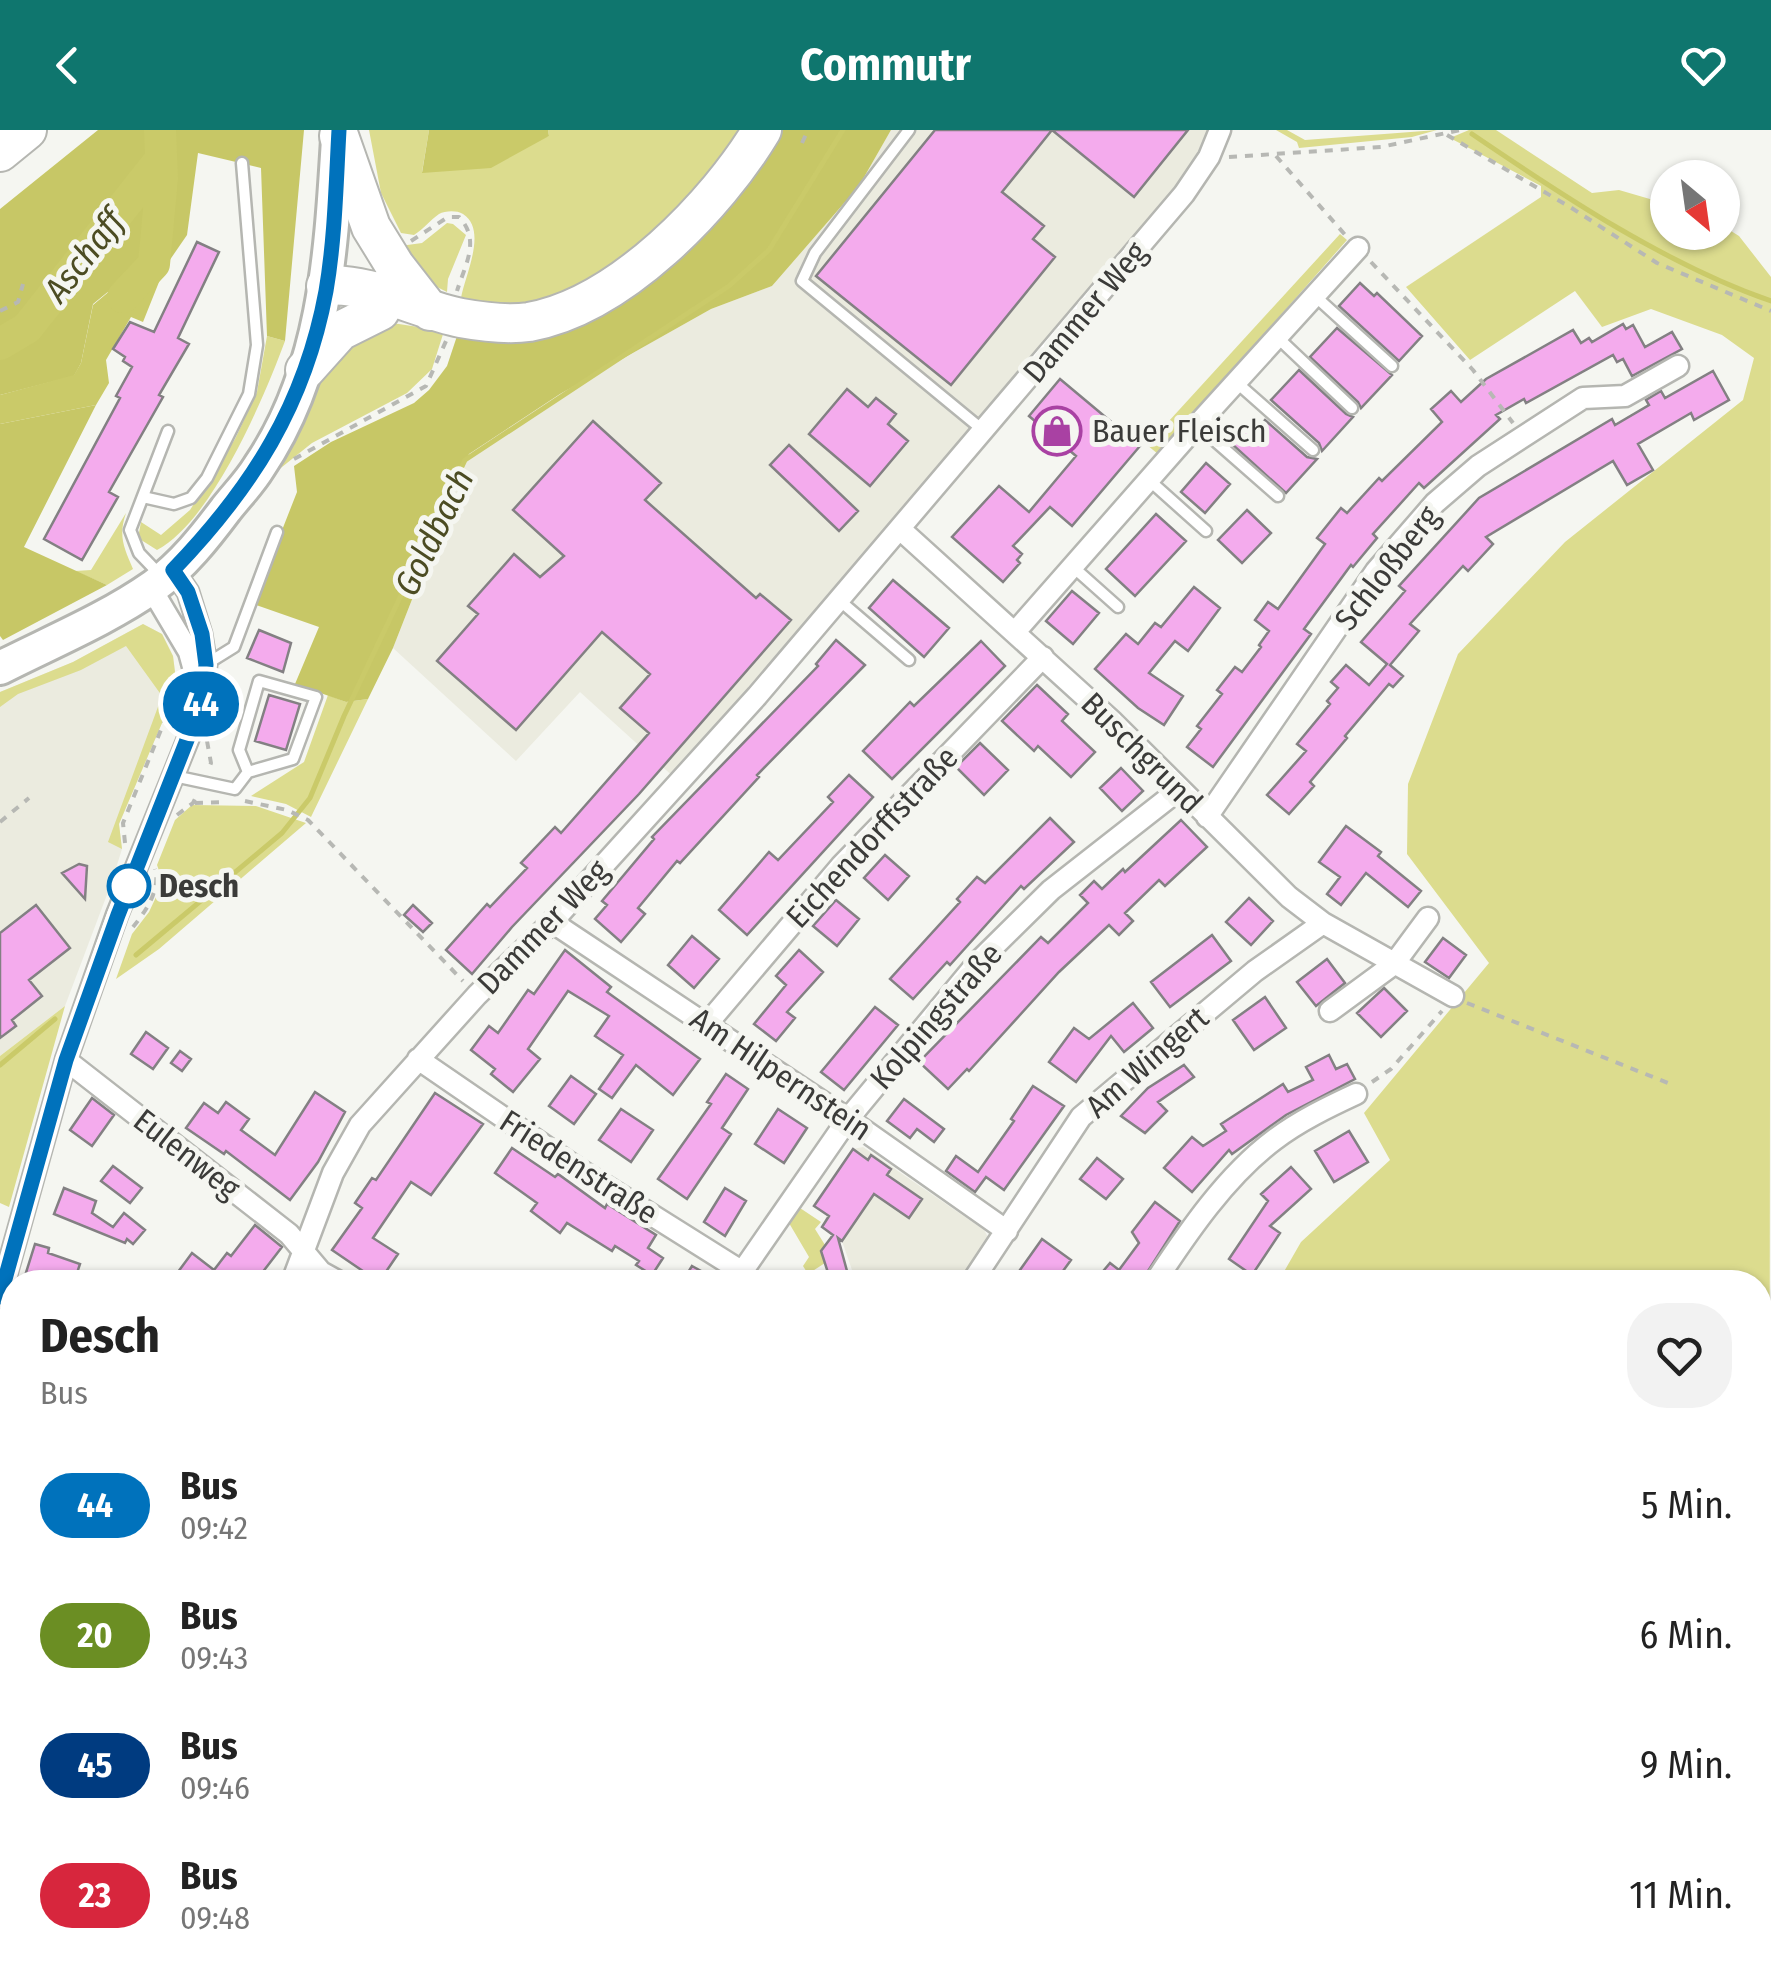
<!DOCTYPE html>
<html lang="de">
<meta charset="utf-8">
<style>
:root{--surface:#fff;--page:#f2f2f2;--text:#222;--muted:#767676;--accent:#0f766e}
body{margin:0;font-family:"Fira Sans Condensed",sans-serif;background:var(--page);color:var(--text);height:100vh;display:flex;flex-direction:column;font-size:38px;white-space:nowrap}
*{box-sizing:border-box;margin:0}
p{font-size:32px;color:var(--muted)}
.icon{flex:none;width:55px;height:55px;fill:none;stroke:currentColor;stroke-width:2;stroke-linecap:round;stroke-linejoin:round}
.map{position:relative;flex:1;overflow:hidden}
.side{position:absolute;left:0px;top:1140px;width:1772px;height:712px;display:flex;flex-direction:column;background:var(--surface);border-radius:40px 40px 0 0;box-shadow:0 2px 8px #0004}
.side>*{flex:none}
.badge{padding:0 20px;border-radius:32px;font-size:35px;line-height:65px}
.needle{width:65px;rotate:151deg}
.fabs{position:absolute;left:1650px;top:30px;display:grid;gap:20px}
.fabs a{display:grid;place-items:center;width:90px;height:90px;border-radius:50%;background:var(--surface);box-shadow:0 2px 8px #0004;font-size:50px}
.map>.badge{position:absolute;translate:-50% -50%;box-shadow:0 0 0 5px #fff}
.round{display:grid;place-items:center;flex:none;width:105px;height:105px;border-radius:40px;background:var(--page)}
.headline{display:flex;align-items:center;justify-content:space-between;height:170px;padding:0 40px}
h1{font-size:48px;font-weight:700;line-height:75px}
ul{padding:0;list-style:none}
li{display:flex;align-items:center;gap:30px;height:130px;padding:0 40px}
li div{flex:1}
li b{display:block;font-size:38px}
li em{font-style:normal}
li .badge{min-width:110px;font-weight:700;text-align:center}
header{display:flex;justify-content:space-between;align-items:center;height:130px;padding:0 40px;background:var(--accent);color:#fff;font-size:45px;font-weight:700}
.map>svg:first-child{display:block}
.built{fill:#ebebdf}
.green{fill:#dcdc8e}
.forest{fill:#c7c766}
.water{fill:#caca69}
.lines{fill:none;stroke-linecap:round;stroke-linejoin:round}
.stream{stroke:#caca69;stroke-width:5}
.river{stroke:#caca69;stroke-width:32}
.building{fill:#f4abed;stroke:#838083;stroke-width:2.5}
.service-casing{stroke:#b5b6b1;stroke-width:15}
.minor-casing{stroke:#b5b6b1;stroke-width:25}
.primary-casing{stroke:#b5b6b1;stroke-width:38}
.motorway-casing{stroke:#b5b6b1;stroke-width:42}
.path{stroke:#b7b8b4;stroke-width:4;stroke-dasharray:8 8;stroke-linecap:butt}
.service{stroke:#fff;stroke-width:10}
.minor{stroke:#fff;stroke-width:20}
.primary{stroke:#fff;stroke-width:32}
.motorway{stroke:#fff;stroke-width:38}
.line-casing{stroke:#fff;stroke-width:22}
.line{stroke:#0072bc;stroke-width:15}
.stop-dot{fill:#fff;stroke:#0072bc;stroke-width:5}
.labels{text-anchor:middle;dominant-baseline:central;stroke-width:10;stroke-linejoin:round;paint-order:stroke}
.street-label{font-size:32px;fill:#3b3b39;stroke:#f5f6f1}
.poi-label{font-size:32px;fill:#3b3b39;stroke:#f5f6f1;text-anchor:start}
.stop-label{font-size:32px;font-weight:bold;fill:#3b3b39;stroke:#f5f6f1;text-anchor:start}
.water-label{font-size:35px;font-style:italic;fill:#4c4c23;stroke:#f5f6f1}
</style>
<header><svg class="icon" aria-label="back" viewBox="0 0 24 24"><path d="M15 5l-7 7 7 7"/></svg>Commutr<svg class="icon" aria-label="heart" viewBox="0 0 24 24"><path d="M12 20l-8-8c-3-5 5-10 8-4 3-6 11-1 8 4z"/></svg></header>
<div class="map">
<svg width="1771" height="1851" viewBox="0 0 1771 1851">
<rect width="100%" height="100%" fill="#f5f6f1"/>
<path class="built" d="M891 0H1217L1205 26 677 650 580 562 516 631 393 518 469 324 560 264 711 179 772 156 859 56Z
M143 494 162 504 173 526 176 550 162 593 119 694 122 719 111 754 65 876 0 926V562L73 532Z
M863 1017 984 1100 988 1107 961 1152H874L852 1140 842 1111 822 1097 853 1019Z"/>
<path class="green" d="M369 0H429L422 42 549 6 548 0H741C697 71 608 163 522 175 501 178 482 173 461 168 465 145 488 100 463 84 456 80 445 81 439 84 430 90 424 99 414 105L401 103 381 63Z
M1276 0H1287L1305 10 1437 0 1412 7 1299 18 1297 12Z
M1469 0H1496L1592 63 1619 60 1667 74 1668 102H1722L1723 96 1739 106 1771 147 1769 1769 1760 1767V1152H1278L1301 1112 1390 1030 1364 983 1489 833 1407 724 1408 654 1458 524 1565 412 1743 270 1754 228 1722 205 1651 179 1602 197 1575 161 1470 230 1406 157 1541 67V56L1450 8Z
M447 93 453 94 466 105 448 149 447 162 421 149 400 116 422 113Z
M1340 104 1347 110 1158 324 1147 315Z
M386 192 444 201 432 239 407 263 312 313 262 353 344 211Z
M267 206 285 211C264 268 212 391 157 420L138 408 141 392 161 405 190 380 235 309 257 262Z
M126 383C118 406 124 418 133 439L107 455 75 441 91 440Z
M143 494 162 504 173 526 176 550 162 593 119 694 122 719 108 712 162 566 126 516 81 540 18 564 0 577V562L73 532Z
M328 565 346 572 368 569 311 687 286 674 251 666 304 632Z
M192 675 256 676 306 693 159 819 116 849 132 804 149 782 163 752 157 735 175 690Z
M65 876 9 1077 0 1073V926Z
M800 1078 821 1092 815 1099 825 1115 821 1121 825 1133 808 1144 803 1136 809 1127 789 1093Z
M825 1840H934L921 1851H813Z
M970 1840H1009L995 1851H957Z
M1544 1840H1578L1582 1843 1585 1840 1658 1842 1656 1851H1528Z"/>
<path class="forest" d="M98 0H304L285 211 267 206 261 38 198 23 187 105 165 137 142 134 93 174 81 233 74 246 0 265V79Z
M775 0H891L859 56 772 156 711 179 560 264 469 324 393 518 368 569 346 572 295 554 319 497 253 474 297 362 294 336 331 312 414 273 429 260 447 236 458 203 556 197Z
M96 275 24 417 107 455 3 510 0 506V294Z"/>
<path class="water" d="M429 0H548L549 6 491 38 422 43Z
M142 134 165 137 143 192 131 187 106 230 109 253 96 275 0 294V265L74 245 81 233 93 175Z"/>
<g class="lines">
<path class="stream" d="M1472 4C1563 66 1667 135 1771 171
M136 825 282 703 310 668 344 586 465 330 729 156 769 120 843 0
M0 935 55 889"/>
<path class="river" d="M123 167 154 134 162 48 160 0
M0 214 27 198 161 29"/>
</g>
<path class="building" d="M935 0H1188L1134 67 1052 0 1002 62 1044 96 1033 109 1055 127 951 255 816 146Z
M197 112 219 122 178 208 189 214 159 265 163 267 109 362 118 367 82 430 44 409 120 268 116 266 132 237 123 231 125 227 113 219 130 192 154 202Z
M1360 153 1374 166 1377 163 1422 206 1399 231 1339 176Z
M1623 194 1626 199 1633 195 1645 217 1672 202 1682 219 1632 246 1623 229 1617 232 1613 225 1526 273 1524 269 1496 285 1500 289 1424 358 1419 353 1373 404 1377 408 1353 437 1351 435 1304 499 1311 504 1213 637 1187 617 1201 599 1197 596 1222 564 1217 560 1235 537 1242 542 1261 517 1259 515 1269 501 1255 490 1268 472 1278 479 1325 414 1317 408 1341 378 1347 383 1379 348 1382 351 1442 292 1431 279 1451 261 1461 272 1486 249 1573 200 1581 213 1589 208 1592 212Z
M1337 198 1392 245 1361 278 1358 272 1310 227Z
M1299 240 1346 284 1353 287 1322 321 1319 313 1271 270Z
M1713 241 1729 270 1694 290 1691 283 1638 314 1653 340 1627 355 1613 331 1486 407 1493 414 1468 441 1463 436 1410 494 1419 501 1390 535 1403 546 1393 557 1389 554 1345 606 1347 608 1310 652 1314 656 1289 684 1267 665 1306 621 1297 614 1330 574 1327 571 1338 558 1331 552 1346 535 1369 555 1387 534 1361 512 1405 461 1399 456 1479 368 1612 289 1615 295 1649 275 1646 270 1661 261 1665 268Z
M1060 249 1140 316 1072 396 1050 377 1013 416 1022 424 1017 430 1020 433 1003 452 952 407 999 356 1029 382 1076 326 1029 286Z
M847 259 868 277 876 268 896 284 888 294 908 311 870 356 809 304Z
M1265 290 1307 327 1317 329 1286 363 1233 315 1254 291 1260 296Z
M593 291 661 353 645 370 756 468 760 464 791 490 639 664 512 797 472 844 446 820 487 774 490 777 527 738 521 733 555 697 561 703 649 603 620 578 650 544 602 502 516 600 437 531 478 484 468 476 514 424 540 447 564 426 513 380Z
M789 315 858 381 839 401 770 335Z
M1206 333 1230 354 1205 383 1181 362Z
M1247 380 1271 403 1242 433 1218 410Z
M1156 384 1186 411 1135 466 1106 439Z
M893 450 949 498 924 527 869 478Z
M1194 457 1220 478 1188 521 1175 511 1149 543 1183 566 1164 595 1138 578 1095 539 1126 504 1138 514 1155 493 1161 497Z
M1072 461 1099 483 1073 514 1046 491Z
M259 500 291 513 283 542 247 528Z
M836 510 865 535 757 645 759 647 680 733 677 731 638 778 645 784 621 812 595 789 607 775 602 771 654 709 652 707 818 536 816 534Z
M981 511 1005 536 892 649 863 621 910 572 914 576Z
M1037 555 1068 584 1062 591 1095 622 1071 647 1038 616 1034 621 1002 591Z
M269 565 300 574 286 620 255 611Z
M980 613 1008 640 984 665 956 637Z
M1121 638 1143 661 1122 681 1100 658Z
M849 645 873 667 747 805 719 780 769 722 778 730 833 672 828 667Z
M1050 688 1074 712 1024 759 1021 756 950 835 947 832 913 869 890 849 960 772 957 769 977 747 985 753Z
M1181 690 1207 717 1165 756 1159 750 1125 783 1133 791 1119 805 1109 795 1059 842 969 941 967 939 948 959 919 932 1041 807 1048 813 1088 773 1080 765 1094 751 1102 759 1123 739 1125 742Z
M1346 696 1381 722 1378 726 1421 761 1408 777 1366 743 1341 775 1327 764 1340 747 1319 732Z
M885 725 909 746 888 770 864 748Z
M79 734 87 736 85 769 62 743Z
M1249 768 1273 791 1251 815 1226 792Z
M836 770 859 789 837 816 813 796Z
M36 775 70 818 29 850 42 866 12 890 16 896 0 908V803Z
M413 775 432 793 423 802 404 785Z
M1212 805 1231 831 1170 877 1151 852Z
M692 806 719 829 694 858 668 835Z
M1443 808 1466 825 1449 848 1425 832Z
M565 820 611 857 607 862 700 929 673 965 636 935 612 968 599 959 623 925 595 906 609 886 568 861 528 919 540 929 513 962 491 944 495 939 471 920 489 896 498 903 528 860 534 864Z
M799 820 823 842 787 882 795 888 776 911 754 894 786 855 776 846Z
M1327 829 1345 853 1316 876 1297 852Z
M1384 858 1407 881 1381 907 1357 883Z
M1265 867 1286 898 1254 920 1233 890Z
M1133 873 1153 898 1124 922 1111 906 1076 952 1049 932 1074 898 1089 909Z
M875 877 898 895 844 960 821 942Z
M146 902 168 918 153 939 131 924Z
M180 921 191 929 182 941 171 933Z
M1329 925 1336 939 1347 934 1355 949 1286 985 1232 1024 1229 1020 1192 1062 1164 1038 1192 1007 1203 1016 1226 1001 1221 994 1283 954 1288 962 1313 950 1306 937Z
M1184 935 1194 947 1158 972 1167 981 1145 1003 1121 986 1148 958Z
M726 944 748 959 722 998 731 1004 687 1069 658 1049 711 974 707 972Z
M571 946 596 964 574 994 549 976Z
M1033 956 1064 976 1004 1060 986 1047 975 1062 946 1041 956 1026 978 1042 1014 991 1011 989Z
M315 962 345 982 318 1032 290 1070 226 1021 224 1024 186 998 204 973 218 983 226 972 249 989 241 1000 275 1025Z
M435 963 483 994 431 1065 411 1052 373 1108 398 1124 379 1152 332 1120 362 1078 355 1073 372 1048 376 1050Z
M92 968 114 985 92 1016 70 1000Z
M904 969 944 999 934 1012 917 999 910 1008 887 991Z
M621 979 653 1000 631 1032 599 1010Z
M778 979 807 998 784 1033 755 1014Z
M1349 1001 1368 1032 1334 1052 1315 1021Z
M512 1018 555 1047 558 1044 605 1078 607 1074 656 1105 648 1118 663 1128 652 1145 636 1135 639 1131 615 1116 612 1121 567 1093 560 1103 531 1081 537 1073 495 1043Z
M853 1019 868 1030 871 1025 891 1039 887 1045 922 1069 909 1088 874 1064 842 1111 838 1108 850 1152H831L821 1121 833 1105 822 1097 829 1086 814 1076Z
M1097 1028 1123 1049 1106 1069 1080 1049Z
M113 1036 142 1058 130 1073 101 1051Z
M1291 1037 1311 1059 1270 1096 1280 1103 1252 1145 1229 1129 1268 1071 1261 1064Z
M64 1058 96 1071 92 1083 113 1097 124 1083 145 1100 133 1114 127 1109 125 1113 54 1084Z
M725 1058 746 1071 725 1106 704 1092Z
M1155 1072 1180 1091 1141 1152H1094L1110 1133 1119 1140 1139 1113 1132 1102Z
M255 1095 282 1117 255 1152H183L175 1146 192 1123 214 1140 227 1123 231 1126Z
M1042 1109 1071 1130 1055 1152H1037L1020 1140Z
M35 1114 49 1118 48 1123 80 1134 74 1152H36L24 1149Z
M692 1136 721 1152H682Z"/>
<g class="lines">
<g class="service-casing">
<path id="service" d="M909 0 815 123 802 151 984 301
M1315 166 1392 236
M1277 207 1352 278
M1236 252 1313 320
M1197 295 1278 366
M1149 350 1206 401
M143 367 174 374 191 368 207 348 249 264 257 215 242 33
M1072 436 1118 477
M162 447 139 423 130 400 168 301
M839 470 909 530
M205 535 234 517 277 402
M174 646 235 659 248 642 293 629 316 567 259 551 239 620 248 642
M567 1851 574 1840"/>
</g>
<g class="minor-casing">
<path id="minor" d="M900 399 1113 592 1289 767 1323 793 1453 866
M151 458 189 522 198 555
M1015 502 1197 295 1358 118
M1207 687 1376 441 1435 373 1478 336 1583 268 1625 266 1678 236
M552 792 848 989 1007 1101
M1330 881 1394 834 1428 788
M707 894 841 736 1043 527
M418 929 577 1038 741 1141
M66 930 289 1104 321 1142 339 1152
M292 1152 333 1043 360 995 477 865 552 792 757 566 1184 64 1209 27 1220 0
M735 1152 848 989 979 831 1051 760 1180 659
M972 1152 1081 987 1255 841 1323 793
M1155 1152C1188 1102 1226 1046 1274 1010 1299 991 1328 977 1356 964
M0 1166 66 930 117 785 201 577 206 535 201 504 188 462 173 440
M0 1558 12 1540
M0 1635 12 1645
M203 1851 211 1840
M464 1851 474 1840
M1014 1851 1028 1840
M1393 1851 1403 1840"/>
</g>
<g class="primary-casing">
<path id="primary" d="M0 538C51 512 107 489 154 456 183 435 205 407 226 379 237 365 250 352 259 337 325 240 331 123 338 9"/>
</g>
<g class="motorway-casing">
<path id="motorway" d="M339 6 371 97 395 136 430 181
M0 22 27 0
M326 156C366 151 420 180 461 188 483 192 507 195 529 192 620 176 717 75 762 0
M305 240 340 201 380 181"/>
</g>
<path class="path" d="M1447 5 1570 77 1657 133 1771 181
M802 13 808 0
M1276 26 1347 107
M1229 27 1381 17 1460 0
M411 111 448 87H459C481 110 465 135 457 161
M1371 132 1473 240 1513 293
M0 181 18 172 23 154
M294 329 426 256 446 211
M207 611 211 633 208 641
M245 671 287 680 308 690 463 851
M195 673 225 672
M177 685 193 673 198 663
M0 692 29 668
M125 713 123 693 178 558
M133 797C146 781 161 759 155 739
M1467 873 1673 955
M1372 952 1391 939 1442 881
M0 1228 11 1179
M806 1851 817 1840"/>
<use href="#service" class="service"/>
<use href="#minor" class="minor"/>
<use href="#primary" class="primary"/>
<use href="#motorway" class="motorway"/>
</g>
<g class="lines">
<g class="line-casing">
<path id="line" d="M0 1167 66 930 118 785 200 577 206 535 202 504 188 462 173 440C252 358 305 275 326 161 335 109 336 53 339 0"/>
</g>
<use href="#line" class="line"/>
</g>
<defs>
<g id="shop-ring" transform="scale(2.5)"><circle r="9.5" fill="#f5f6f1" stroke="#a941a3" stroke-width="1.5"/><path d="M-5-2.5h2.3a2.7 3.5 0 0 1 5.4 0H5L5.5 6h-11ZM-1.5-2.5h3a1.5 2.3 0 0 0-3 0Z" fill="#a941a3"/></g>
</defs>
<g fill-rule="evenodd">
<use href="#shop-ring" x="1057" y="301"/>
</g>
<circle class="stop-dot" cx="129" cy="756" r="20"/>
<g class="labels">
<g class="street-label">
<text transform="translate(1085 182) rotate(-50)">Dammer Weg</text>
<text transform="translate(1387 438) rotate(-52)">Schloßberg</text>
<text transform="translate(1142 623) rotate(45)">Buschgrund</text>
<text transform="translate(872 707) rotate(-47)">Eichendorffstraße</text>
<text transform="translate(543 797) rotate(-46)">Dammer Weg</text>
<text transform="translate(936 886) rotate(-49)">Kolpingstraße</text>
<text transform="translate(1147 932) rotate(-41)">Am Wingert</text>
<text transform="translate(781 944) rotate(34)">Am Hilpernstein</text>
<text transform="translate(187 1024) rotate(38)">Eulenweg</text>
<text transform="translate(579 1037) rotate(33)">Friedenstraße</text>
</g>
<g class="poi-label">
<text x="1092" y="301">Bauer Fleisch</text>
</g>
<g class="stop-label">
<text x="159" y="756">Desch</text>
</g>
<g class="water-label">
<text transform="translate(84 126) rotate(-52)">Aschaff</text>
<text transform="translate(434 402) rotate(-64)">Goldbach</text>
</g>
</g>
</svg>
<div class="fabs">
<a><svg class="needle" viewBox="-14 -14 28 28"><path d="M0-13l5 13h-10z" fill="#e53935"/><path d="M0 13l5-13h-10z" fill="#767676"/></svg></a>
</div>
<b class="badge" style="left:201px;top:574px;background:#0072bc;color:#fff">44</b>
<section class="side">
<div class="headline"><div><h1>Desch</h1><p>Bus</p></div><a class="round"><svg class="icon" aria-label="heart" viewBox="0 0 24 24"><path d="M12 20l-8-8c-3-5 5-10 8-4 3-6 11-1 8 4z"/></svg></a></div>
<ul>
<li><span class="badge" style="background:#0072bc;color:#fff">44</span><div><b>Bus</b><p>09:42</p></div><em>5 Min.</em></li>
<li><span class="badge" style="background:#6b8e23;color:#fff">20</span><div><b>Bus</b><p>09:43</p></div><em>6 Min.</em></li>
<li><span class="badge" style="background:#003b80;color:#fff">45</span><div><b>Bus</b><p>09:46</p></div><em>9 Min.</em></li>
<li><span class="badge" style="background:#d7263d;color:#fff">23</span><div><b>Bus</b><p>09:48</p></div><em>11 Min.</em></li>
</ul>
</section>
</div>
